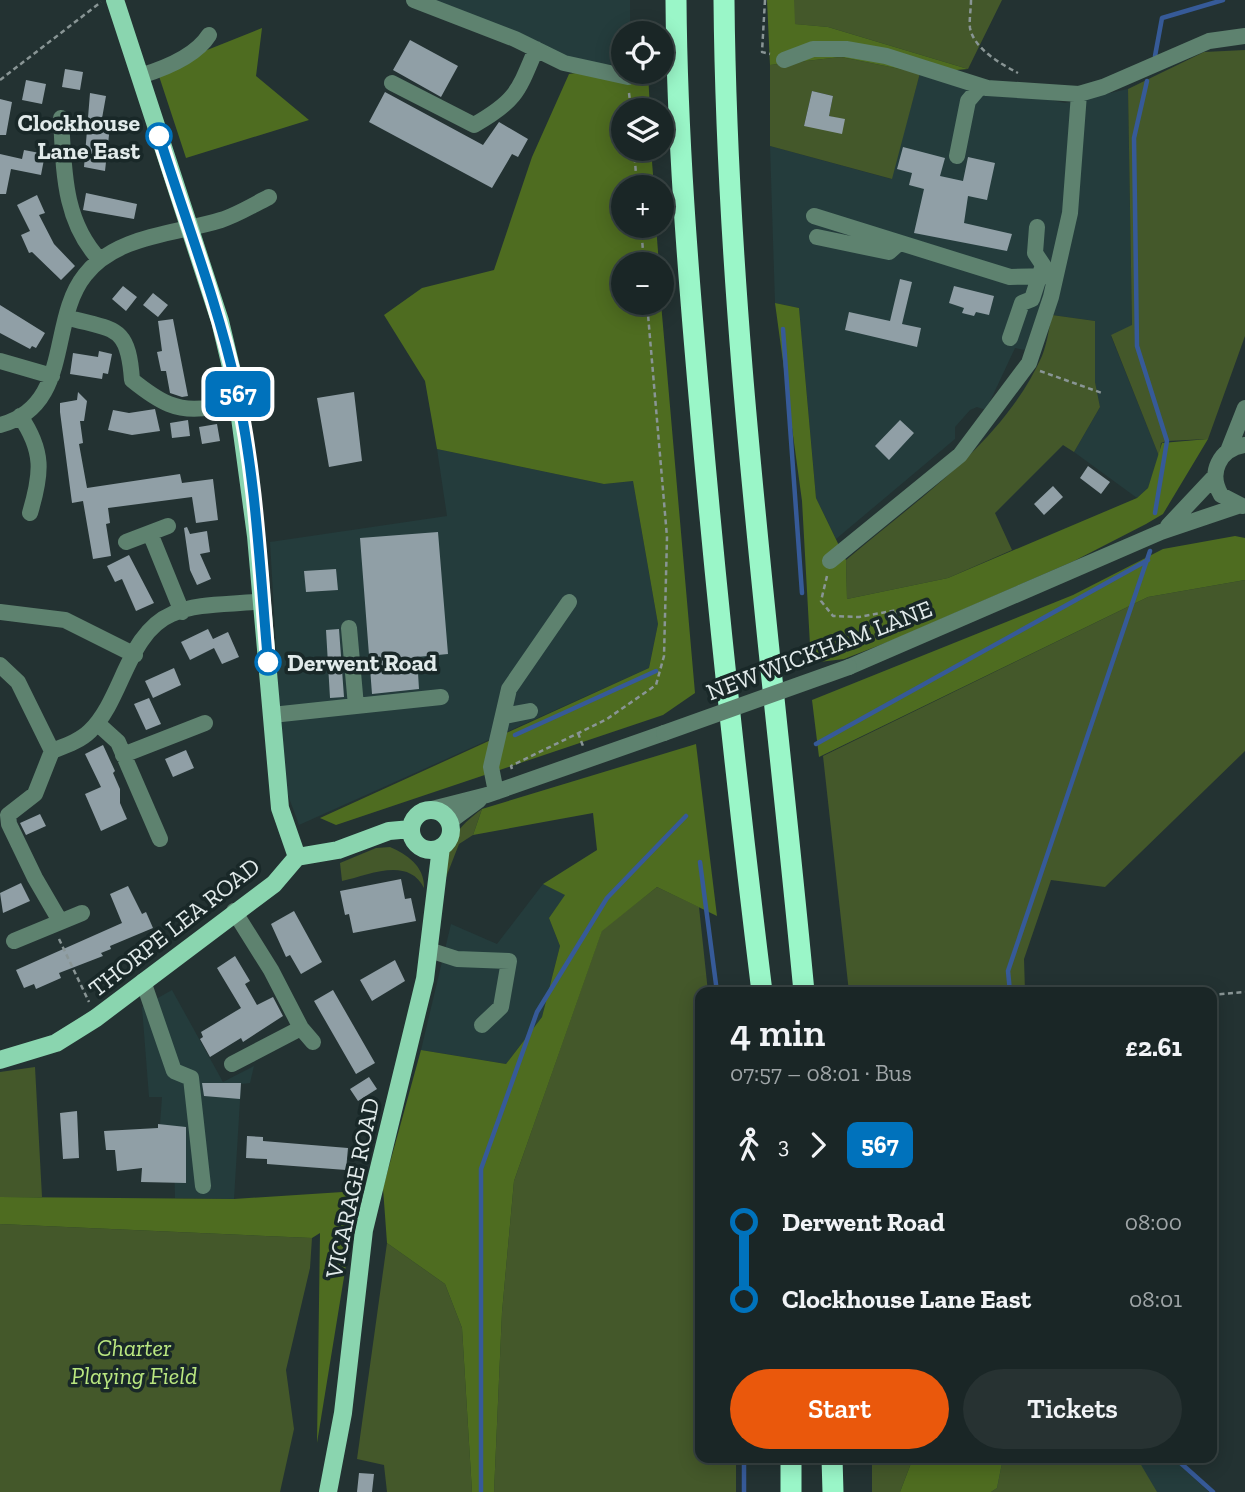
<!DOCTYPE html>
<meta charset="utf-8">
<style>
:root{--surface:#1a2626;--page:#273232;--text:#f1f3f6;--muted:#9fa5a7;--line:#384343;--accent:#ea580c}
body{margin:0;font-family:"Zilla Slab",serif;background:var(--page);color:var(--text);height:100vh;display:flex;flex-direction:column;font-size:26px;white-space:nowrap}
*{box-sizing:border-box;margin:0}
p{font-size:23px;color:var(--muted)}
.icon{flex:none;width:38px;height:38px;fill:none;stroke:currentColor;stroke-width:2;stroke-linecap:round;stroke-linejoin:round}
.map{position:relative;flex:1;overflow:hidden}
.sheet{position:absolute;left:695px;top:987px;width:522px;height:476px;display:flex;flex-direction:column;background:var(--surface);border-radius:14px;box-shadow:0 4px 18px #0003,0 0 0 2px var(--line)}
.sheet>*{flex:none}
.badge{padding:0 14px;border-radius:10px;font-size:24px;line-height:46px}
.fabs{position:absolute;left:611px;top:21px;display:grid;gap:14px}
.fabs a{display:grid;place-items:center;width:63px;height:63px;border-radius:50%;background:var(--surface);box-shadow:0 4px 18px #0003,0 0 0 2px var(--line);font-size:35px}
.map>.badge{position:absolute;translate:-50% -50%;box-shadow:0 0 0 4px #fff}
.legs{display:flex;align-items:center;gap:10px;height:77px;padding:0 35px;font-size:23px}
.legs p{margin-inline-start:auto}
.summary{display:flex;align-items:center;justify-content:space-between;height:119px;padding:0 35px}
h1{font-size:38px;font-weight:600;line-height:52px}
.button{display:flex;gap:14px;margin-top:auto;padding:14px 35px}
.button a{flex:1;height:80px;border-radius:42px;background:var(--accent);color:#fff;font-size:28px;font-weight:600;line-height:80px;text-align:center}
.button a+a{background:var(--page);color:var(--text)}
ul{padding:0 35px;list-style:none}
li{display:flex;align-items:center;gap:24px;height:77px;font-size:26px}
li i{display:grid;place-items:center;width:10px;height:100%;margin:0 9px;background:currentColor}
li i::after{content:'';width:18px;height:18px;margin:-9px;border:5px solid;border-radius:50%;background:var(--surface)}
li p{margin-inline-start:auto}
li:first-child i{background:linear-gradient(#0000 50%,currentColor 0)}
li:last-child i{background:linear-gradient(currentColor 50%,#0000 0)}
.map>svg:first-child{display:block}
.built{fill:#243c3c}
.green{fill:#44582a;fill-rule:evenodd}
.forest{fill:#4e6c20}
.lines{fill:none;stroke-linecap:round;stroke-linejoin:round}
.stream{stroke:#365a98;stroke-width:4.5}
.building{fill:#909fa6}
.path{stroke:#899595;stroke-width:2.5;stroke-dasharray:5 3.5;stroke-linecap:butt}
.minor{stroke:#5e826f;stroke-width:16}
.major{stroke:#8ad5af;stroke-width:18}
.highway{stroke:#9af6c8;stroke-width:21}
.minor-bridge{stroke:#5e826f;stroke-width:16}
.line-1-casing{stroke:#fff;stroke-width:16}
.line-1{stroke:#0072bc;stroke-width:10}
.stop-1-dot{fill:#fff;stroke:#0072bc;stroke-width:3.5}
.labels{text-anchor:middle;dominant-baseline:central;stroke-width:7;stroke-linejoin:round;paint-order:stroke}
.stop-label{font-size:24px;font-weight:bold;fill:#e1eaea;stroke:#192828;text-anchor:end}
.street-label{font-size:24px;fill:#e1eaea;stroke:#192828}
.park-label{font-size:24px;font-style:italic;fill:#bae780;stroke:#192828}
</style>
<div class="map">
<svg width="1245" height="1492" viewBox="0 0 1245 1492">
<rect width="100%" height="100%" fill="#233232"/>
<path class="built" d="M429 0H630V33H623V65L564 63Z
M920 73 1065 103 1128 89 1132 326 1111 336 1159 456 1148 488 1137 498 1074 452 1100 407 1095 382V321L1052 315 1040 306 1025 350 1015 348 986 410 977 407 970 410 955 427V439L836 539 816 498 799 308 775 303 770 146 891 179Z
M437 449 604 484 633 481 658 624 649 668 299 825 284 784 270 542 447 516Z
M543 884 566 895 549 918 560 946 542 1017 506 1064 421 1050 451 924 497 944Z
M172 990 223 1082 254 1066 250 1083 241 1084 234 1199 175 1198 174 1155 160 1124 162 1097H149L142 1007Z
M976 1458H1172L1209 1492H937Z"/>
<path class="green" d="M794 0H1002L968 69 828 27 794 24Z
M1245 50V336L1208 439 1167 441 1161 443 1159 456 1111 335 1132 325 1128 89 1204 52Z
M841 57 920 73 892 179 770 146V65ZM812 91 833 96 829 116 845 120 804 126Z
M1052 315 1095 321V382L1100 407 1074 452 1063 445 995 513 1012 550 948 578 847 599 846 560C915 501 1004 442 1042 356 1047 344 1049 328 1052 315Z
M1245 580V751L1105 887 1051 880 1024 959 1025 992H849L823 756 1148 597Z
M482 809 473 835 459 844 445 880C443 846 456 828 482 809Z
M390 847C408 855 425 867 424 888 408 856 369 875 342 881L340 863 376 848Z
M657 887 699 907 708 992H700V1458H736V1492H494L502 1312 514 1181 602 930Z
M35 1067 42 1197H0V1072Z
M0 1224 312 1238 310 1268 286 1370 294 1429 280 1492H0Z
M387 1243 445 1284 462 1328 472 1492H387L384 1465 357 1459Z
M872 1458H913L900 1492H872Z
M1003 1458H1137L1157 1492H991L997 1488Z"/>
<path class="forest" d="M767 0H794L795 24 828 27 968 69 920 73 841 57 770 65Z
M262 28 256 76 309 120 186 158 157 70Z
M623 66V72H648L650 110H623V149H651L654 187H623V226H656L659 264H623V303H661L695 693 663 715 336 825 320 818 649 668 658 624 633 481 604 484 437 449 425 381 384 315 422 288 494 270 532 157 569 74Z
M775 303 799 308 816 498 846 560 847 599 948 578 1137 498 1148 488 1162 443 1208 439 1163 514 1146 524 1074 561 893 640 844 659 811 663 802 501Z
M1235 536 1245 538V580L1148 597 819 757 812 700 1073 595 1163 549Z
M696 744 717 916 657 887 602 931 514 1181 502 1312 494 1492H472L462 1328 445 1284 387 1243 383 1188 421 1050 506 1064 542 1017 560 946 549 918 565 895 543 884 597 850 593 813 473 835 482 809Z
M358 1191 317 1443 320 1233 312 1238 0 1224V1197L234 1199Z
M913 1458H1003L997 1488 991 1492H900Z"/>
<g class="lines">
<path class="stream" d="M1155 56 1162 18 1223 0
M1147 81 1134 138 1137 346 1167 441 1155 513
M783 329 802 593
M515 735 656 671
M816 744 1148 560
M700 862 717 992
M1010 992 1008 971 1150 551
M1175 1458 1213 1492
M481 1492V1169L537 1012 607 898 686 816
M744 1492V1458"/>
</g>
<path class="building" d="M410 40 458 66 441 97 393 70Z
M65 69 83 72 80 90 62 87Z
M26 80 46 84 42 104 22 100Z
M812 91 833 96 829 116 845 119 842 134 804 126Z
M385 92 483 145 499 122 528 139 518 157 512 154 492 188 369 122Z
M90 93 106 96 101 124 110 126 105 171 84 167Z
M0 99 12 102 6 135H0Z
M903 147 945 158 940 176 963 181 968 157 995 163 987 200 968 196 964 223 1012 234 1007 251 914 233 924 189 909 185 912 173 897 169Z
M24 150 45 154 41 175 11 169 6 194H0V154L22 159Z
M86 193 137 204 134 219 83 210Z
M37 195 45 213 39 215 54 244 75 266 61 280 32 252 29 253 21 235 30 231 17 205Z
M900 279 912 282 902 324 921 328 917 347 845 330 849 312 890 321Z
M123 286 137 297 126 311 112 299Z
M954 286 994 296 989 315 976 312 974 316 962 313 964 308 949 303Z
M153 293 168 305 158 317 143 305Z
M0 305 45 333 36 348 32 346 30 349 0 333Z
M173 319 188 396 182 397 170 393 166 371H161L157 352 162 351 158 321Z
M99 351 112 354 108 374 103 373 102 379 70 374 73 353 98 357Z
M78 392 87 401 84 421H80L83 443 79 444 87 488 180 474 182 483 213 479 218 520 196 523 192 497 108 508 110 523 106 524 111 556 93 559 83 501 72 503 60 412V403L77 400Z
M354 392 362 461 329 467 317 398Z
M113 410 129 413 155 409 160 431 132 435 108 430Z
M188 420 190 436 172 438 170 423Z
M900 420 914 433 889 460 875 446Z
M217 424 220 441 202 444 199 427Z
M1088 466 1110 482 1101 494 1080 478Z
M1053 486 1063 497 1044 515 1034 504Z
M187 527 190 534 207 531 210 552 200 554 211 579 197 585 190 570 184 528Z
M438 532 448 654 417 657 419 689 372 694 360 538Z
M129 555 154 603 136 611 122 579 115 582 107 566Z
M336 569 338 590 306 592 304 571Z
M208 629 213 639 228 632 239 657 222 664 214 648 190 660 181 642Z
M339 629 344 697 330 698 326 630Z
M174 668 181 685 153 698 145 681Z
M149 698 161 724 146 730 134 704Z
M103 745 115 771 113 773 120 789V803L127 819 101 831 85 794 101 787 85 754Z
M186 750 194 768 173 777 165 759Z
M40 814 46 826 26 835 20 823Z
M401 879 405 899 411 898 416 921 353 933 349 914 345 915 340 891Z
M21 883 30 901 3 913 0 893Z
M128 886 142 914 146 912 153 928 110 946 111 949 101 953 103 956 59 973 61 978 36 989 34 984 24 988 16 970 122 923 110 894Z
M294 911 322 962 301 974 290 955 286 957 271 924Z
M235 956 250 981 245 984 257 1005 273 997 283 1016 243 1042 241 1038 210 1057 200 1039 203 1037 201 1032 241 1008 217 968Z
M395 960 405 981 372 1001 360 980Z
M333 990 375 1063 356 1074 314 1001Z
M369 1077 377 1089 358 1101 350 1089Z
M202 1083H241L240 1099 204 1096Z
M77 1111 79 1158 63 1159 60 1113Z
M158 1124 186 1127V1183L141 1182 142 1168 117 1171 115 1150H106L104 1131 158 1128Z
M247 1136 263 1137V1141L348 1148 346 1170 267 1164V1159L246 1158Z
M359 1473 374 1474 372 1492H357Z"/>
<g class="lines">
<path class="path" d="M765 0 762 52 770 54
M971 0C971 9 969 20 970 28 974 49 1001 64 1018 73
M0 80 101 2
M629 93 631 110
M634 149 637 187
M641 226 644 264
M1040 371 1102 393
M827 576 821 601 833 616 859 617 897 610 894 630
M578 733 583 746
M512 769 511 766 607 719 656 685 664 656 667 537 647 303
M59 939 89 1002
M1211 995 1245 992"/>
<path class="minor" d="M414 0 515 39 564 63 628 77
M784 60 813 49H846L886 56 987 88 1079 94 1103 87 1209 41 1245 36
M140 76C163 69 196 56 209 35
M392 83 474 125C516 101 518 92 536 49
M61 118C64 170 63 221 100 260
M957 156 968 101 980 87
M814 216 1010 277 1055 276
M817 237 889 252 898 244
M66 317C115 331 128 324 132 380 158 401 178 414 211 407
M1010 338 1022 303 1032 299 1043 265 1035 253 1037 227
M0 361 52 376
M20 416C44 451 42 473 30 513
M0 425C73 406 48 321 85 275 116 235 176 234 221 220 237 215 253 205 269 197
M1228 451 1245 408
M1242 506 1221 495C1208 473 1219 449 1245 445
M1168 526 1215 476
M150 533 182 612
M126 542 168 526
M830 561 960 455 1029 363 1051 297 1070 213 1079 94
M0 612 65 620 135 655
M0 665 18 682 52 751
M849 667 1161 532 1238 506
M356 706 441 697
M272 715 356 706 349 628
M504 716 530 711
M97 723 118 742 160 839
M123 755 205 723
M496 792 491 767 509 689 569 602
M428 810 487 795 664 733
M449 822 479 800
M234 911 271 970 301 1028 313 1042
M60 921 35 878 9 824 8 815 35 794 52 751C65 746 80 741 90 731 123 699 127 633 172 614 198 602 235 605 263 601
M14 941 82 913
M429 950 457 959 509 961 501 1007 482 1025
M143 981 174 1071 191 1078 203 1186
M232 1064 301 1028"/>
<path class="major" d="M115 0 220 321 236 388 256 536 280 808 297 857
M411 830a20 20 0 1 1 40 0a20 20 0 1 1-40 0Z
M297 857 338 850 389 831 411 829
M0 1060 56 1043 96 1018 274 884 297 857
M328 1492 343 1413 364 1230 425 979 441 847"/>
<path class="highway" d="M676 0C677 136 688 272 700 407 717 603 738 797 762 992
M724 0C727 332 773 662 804 992
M832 1458 833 1492
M791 1492V1458"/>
<path class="minor-bridge" d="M664 733 849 667"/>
</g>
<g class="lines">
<g class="line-1-casing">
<path id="line-1" d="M159 136C185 219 217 301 236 386 256 476 260 571 268 662"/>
</g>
<use href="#line-1" class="line-1"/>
</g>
<g class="stop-1-dot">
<circle cx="159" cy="136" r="12"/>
<circle cx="268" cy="662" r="12"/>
</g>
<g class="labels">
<g class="stop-label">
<text x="140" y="122">Clockhouse<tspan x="140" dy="28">Lane East</tspan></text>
<text x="287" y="662" text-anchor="start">Derwent Road</text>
</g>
<g class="street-label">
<text transform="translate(819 650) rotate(-21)">NEW WICKHAM LANE</text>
<text transform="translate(174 927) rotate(-38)">THORPE LEA ROAD</text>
<text transform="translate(352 1188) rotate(-78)">VICARAGE ROAD</text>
</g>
<g class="park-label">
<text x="134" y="1347">Charter<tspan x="134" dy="28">Playing Field</tspan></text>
</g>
</g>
</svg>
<div class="fabs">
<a><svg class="icon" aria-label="locate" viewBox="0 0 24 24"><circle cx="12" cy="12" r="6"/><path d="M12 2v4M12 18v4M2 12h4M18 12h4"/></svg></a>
<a><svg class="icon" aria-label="layers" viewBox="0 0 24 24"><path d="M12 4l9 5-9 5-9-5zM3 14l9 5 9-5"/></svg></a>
<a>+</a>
<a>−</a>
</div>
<b class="badge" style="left:238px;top:394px;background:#0072bc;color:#fff">567</b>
<section class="sheet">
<div class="summary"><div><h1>4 min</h1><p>07:57 – 08:01 · Bus</p></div><b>£2.61</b></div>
<div class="legs"><svg class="icon" aria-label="walk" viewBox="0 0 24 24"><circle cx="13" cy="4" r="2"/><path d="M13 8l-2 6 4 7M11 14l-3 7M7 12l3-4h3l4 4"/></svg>3<svg class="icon" aria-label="forward" viewBox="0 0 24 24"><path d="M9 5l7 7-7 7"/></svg><b class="badge" style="background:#0072bc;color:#fff">567</b></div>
<ul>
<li><i style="color:#0072bc"></i><b>Derwent Road</b><p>08:00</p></li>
<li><i style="color:#0072bc"></i><b>Clockhouse Lane East</b><p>08:01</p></li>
</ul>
<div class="button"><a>Start</a><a>Tickets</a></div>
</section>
</div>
